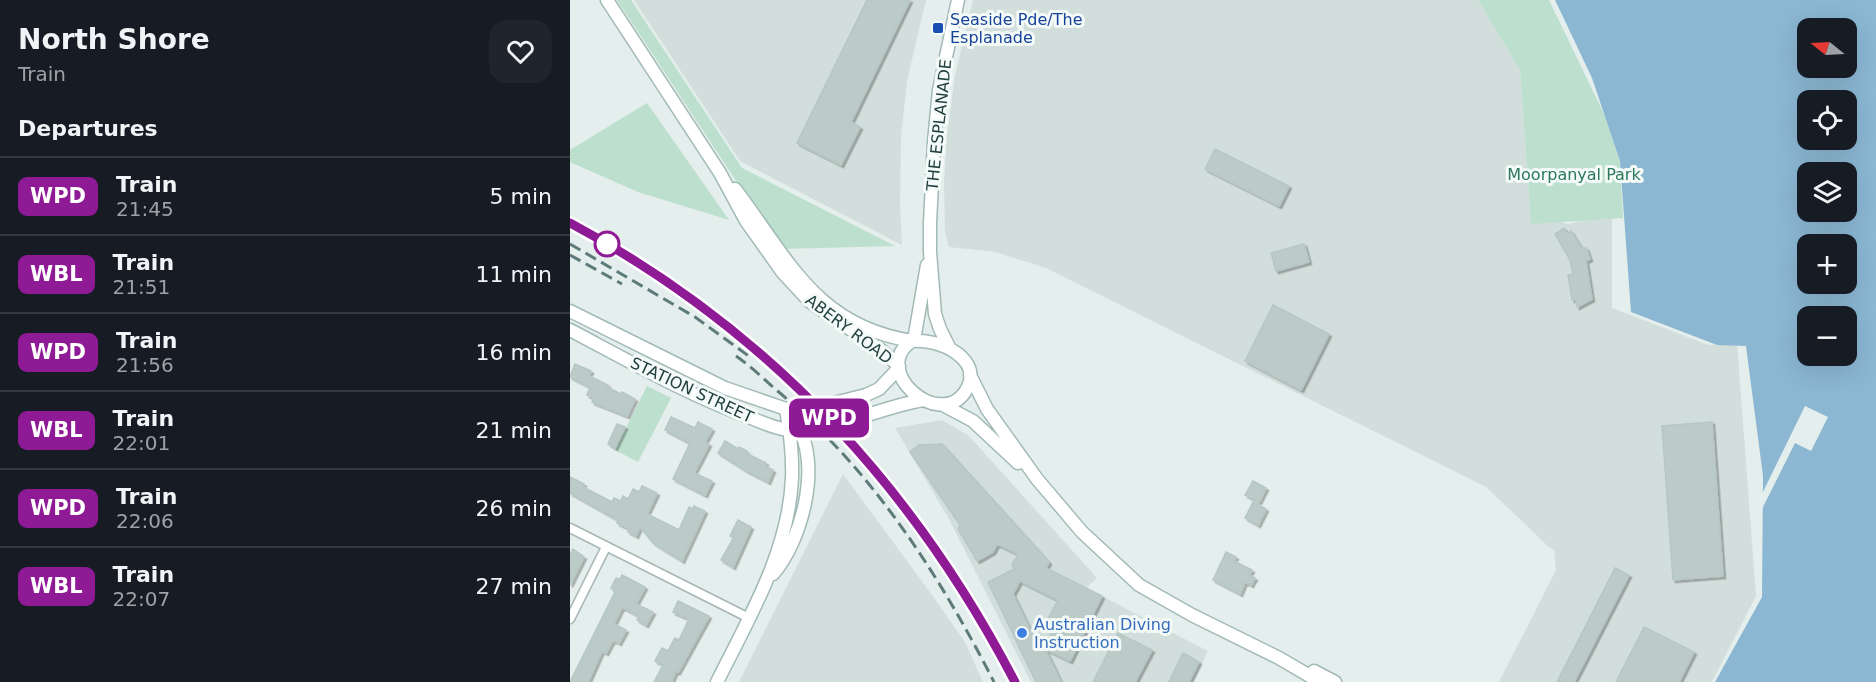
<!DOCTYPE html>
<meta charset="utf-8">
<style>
:root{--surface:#171b24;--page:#20242c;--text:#f1f3f6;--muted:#9ea1a6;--line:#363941}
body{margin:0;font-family:"DejaVu Sans",sans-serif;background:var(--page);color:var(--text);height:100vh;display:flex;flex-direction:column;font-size:22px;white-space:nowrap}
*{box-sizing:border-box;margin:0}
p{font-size:20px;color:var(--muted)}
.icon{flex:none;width:33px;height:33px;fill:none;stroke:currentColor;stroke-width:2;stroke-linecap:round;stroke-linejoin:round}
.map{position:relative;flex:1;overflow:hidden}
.panel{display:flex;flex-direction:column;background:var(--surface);width:570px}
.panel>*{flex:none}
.badge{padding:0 12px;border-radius:9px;font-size:21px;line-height:39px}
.needle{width:39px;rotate:288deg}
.fabs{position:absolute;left:1227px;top:18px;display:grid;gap:12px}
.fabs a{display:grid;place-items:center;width:60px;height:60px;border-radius:12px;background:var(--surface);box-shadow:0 6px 24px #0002;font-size:30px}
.map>.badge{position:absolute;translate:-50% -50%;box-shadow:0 0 0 3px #fff}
h2{padding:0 18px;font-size:22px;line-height:54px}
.round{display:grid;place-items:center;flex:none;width:63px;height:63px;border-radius:18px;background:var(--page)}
.headline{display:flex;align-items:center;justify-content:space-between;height:102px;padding:0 18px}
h1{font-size:28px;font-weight:700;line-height:45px}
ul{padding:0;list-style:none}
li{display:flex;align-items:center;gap:18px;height:78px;padding:0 18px;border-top:2px solid var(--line)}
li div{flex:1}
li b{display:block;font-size:22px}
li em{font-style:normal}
li .badge{min-width:66px;font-weight:700;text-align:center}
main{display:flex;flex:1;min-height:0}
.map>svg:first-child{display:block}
.built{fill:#d2dedb}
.green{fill:#bcdfce}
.water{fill:#8bb7d3;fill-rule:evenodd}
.pier{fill:#e4eeec}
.building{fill:#bccbc8;stroke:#b6c7c4;stroke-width:1.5;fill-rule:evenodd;filter:url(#shadow)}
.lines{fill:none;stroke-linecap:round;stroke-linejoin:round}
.street-casing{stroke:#a6b6b5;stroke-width:11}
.secondary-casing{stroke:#a2bab7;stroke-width:15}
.street{stroke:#fff;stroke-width:8}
.secondary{stroke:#fff;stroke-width:12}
.rail{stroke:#5d7b7a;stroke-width:3;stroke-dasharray:12 6;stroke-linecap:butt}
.line-casing{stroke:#fff;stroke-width:14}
.line{stroke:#8f1a95;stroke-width:9}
.transit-dot{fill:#1a4fb4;stroke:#f4faf8;stroke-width:2}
.stop-dot{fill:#fff;stroke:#8f1a95;stroke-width:3}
.shop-dot{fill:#3f7fe0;stroke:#f4faf8;stroke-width:2}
.labels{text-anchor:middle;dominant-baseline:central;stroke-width:6;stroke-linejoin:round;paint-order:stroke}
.transit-label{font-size:16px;fill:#164399;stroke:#f4faf8;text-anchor:start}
.street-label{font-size:16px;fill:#22403f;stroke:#f4faf8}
.park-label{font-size:16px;fill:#2b785c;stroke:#f4faf8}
.shop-label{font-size:16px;fill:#366cbe;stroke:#f4faf8;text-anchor:start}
</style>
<main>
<section class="panel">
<div class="headline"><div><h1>North Shore</h1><p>Train</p></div><a class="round"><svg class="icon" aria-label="heart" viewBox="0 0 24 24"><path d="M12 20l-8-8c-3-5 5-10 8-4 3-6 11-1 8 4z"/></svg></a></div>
<h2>Departures</h2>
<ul>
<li><span class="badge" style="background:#8f1a95;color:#fff">WPD</span><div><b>Train</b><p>21:45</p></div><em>5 min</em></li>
<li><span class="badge" style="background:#8f1a95;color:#fff">WBL</span><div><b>Train</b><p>21:51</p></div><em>11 min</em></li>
<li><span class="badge" style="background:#8f1a95;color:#fff">WPD</span><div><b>Train</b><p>21:56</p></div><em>16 min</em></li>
<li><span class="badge" style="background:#8f1a95;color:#fff">WBL</span><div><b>Train</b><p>22:01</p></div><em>21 min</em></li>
<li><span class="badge" style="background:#8f1a95;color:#fff">WPD</span><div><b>Train</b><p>22:06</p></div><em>26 min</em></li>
<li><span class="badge" style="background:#8f1a95;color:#fff">WBL</span><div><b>Train</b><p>22:07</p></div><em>27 min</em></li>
</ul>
</section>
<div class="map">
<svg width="1306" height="682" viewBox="0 0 1306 682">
<defs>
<filter id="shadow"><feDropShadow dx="2.5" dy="2.5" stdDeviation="0" flood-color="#0004"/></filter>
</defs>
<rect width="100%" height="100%" fill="#e4eeec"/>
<path class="built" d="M64 0H356L337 81 331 137 330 202 332 245 170 161Z
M403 0H908L950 70 960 212 998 224 1042 214V308L1138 345 1167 343 1186 596 1142 682H929L986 570 984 550 980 548 916 487 476 268 425 252 379 247 375 232 374 182 377 136 385 75Z
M372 420 399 436 527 578 516 588 638 651 623 682H461L379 519 325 428Z
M273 474 362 595 395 642 413 682H169Z"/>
<path class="green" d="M47 0H61L172 168 325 246 211 249Z
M908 0H979L1035 116 1050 161 1053 218 961 224 950 70Z
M77 103 159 220 68 192 0 162V150Z
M77 386 101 398 68 462 45 450Z"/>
<path class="water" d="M985 0H1306V682H1145L1192 597 1193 476 1176 346 1147 345 1061 312 1050 161 1022 78ZM1238 28H1276V68H1238ZM1238 100H1276V140H1238ZM1238 172H1276V212H1238ZM1238 244H1276V284H1238ZM1238 316H1276V356H1238Z"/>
<path class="pier" d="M1235 406 1258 417 1241 451 1225 443 1190 513V498Z"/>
<path class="building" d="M297 0H340L281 122 290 127 271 165 227 143Z
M645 149 719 186 709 206 635 169Z
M994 228 997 234 1001 231 1012 249 1016 248 1020 259 1016 261 1022 299 1007 307 1006 299 1002 300 998 275 1003 274 1000 260 985 234Z
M734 244 739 262 706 271 701 253Z
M703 305 759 334 731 390 675 361Z
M5 364 21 371 19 376 38 385 37 387 51 394 52 392 65 399 57 416 22 402 24 398 17 395 20 387 0 377Z
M101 417 125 428 128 422 142 429 135 442 139 444 124 473 142 481 135 495 103 479 120 443 95 430Z
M1142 422 1153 576 1103 580 1092 426Z
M47 424 55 427 45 448 38 444Z
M155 441 168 449 169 447 177 451 176 453 196 463 195 466 203 470 198 482 175 470 148 453Z
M372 444 479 562 476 568 532 596 500 661 475 649 491 682H466L418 582 444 569 442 565 448 554 427 544 423 552 407 561 388 529 390 525 340 452 349 445ZM450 581 488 600 475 624 482 637 467 644 443 594Z
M0 477 14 484 13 487 42 502 44 498 51 501 53 496 58 499 63 489 69 492 72 486 87 493 77 514 109 530 119 507 123 509 124 506 135 511 112 561 83 543 70 527 66 536 58 532 60 529 47 523 48 520 0 493Z
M683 481 696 488 689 502 675 495Z
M683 502 696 509 688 525 675 518Z
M168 520 181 527 163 567 151 560 164 537 160 536Z
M3 549 14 557 0 585V555Z
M656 552 666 557 664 561 682 570 679 575 685 578 681 585 675 582 670 594 643 580Z
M1045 568 1059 575 1004 682H987Z
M52 575 75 587 66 604 83 612 76 625 67 620 69 616 52 607 44 624 56 630 49 643 43 640 36 653 32 651 18 682H0L46 590 41 588 46 578 50 579Z
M108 601 139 616 108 672 106 671 101 682H84L93 665 85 661 92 648 98 651 105 638 109 640 119 619 103 612Z
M1074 627 1124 652 1109 682H1046Z
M548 633 582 650 565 682H523Z
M613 653 629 662 619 682H599Z"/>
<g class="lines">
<g class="street-casing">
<path id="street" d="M0 528 179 618
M0 619 36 547"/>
</g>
<g class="secondary-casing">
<path id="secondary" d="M37 0 150 173 176 221 213 273 239 301 311 350 329 366
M165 189C218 258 245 326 342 341
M0 311 155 388 216 409H240L296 395 309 389 329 368
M0 330C59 361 118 395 181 418 196 424 212 431 229 431 272 428 311 407 353 400
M344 340 357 265
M342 341C368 338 417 359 395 392 368 431 299 369 342 341Z
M380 349 370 329 365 314 360 252V223L364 142 369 90 388 0
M400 375 417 409 467 479 512 532 569 585 622 615 709 658 750 682
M371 404 403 421 448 463
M203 574C232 541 252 464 227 425
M744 671 765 682
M147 682C179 618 219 551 222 478 223 454 220 432 216 409"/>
</g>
<use href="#street" class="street"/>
<use href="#secondary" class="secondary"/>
<path class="rail" d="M0 223C195 327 344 487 445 682
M0 244 125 317 180 357
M0 255 52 284
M166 356C179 365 192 377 204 388 300 467 368 572 424 682"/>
</g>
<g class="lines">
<g class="line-casing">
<path id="line" d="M0 223C196 328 343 486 445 682"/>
</g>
<use href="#line" class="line"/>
</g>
<rect class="transit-dot" x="362" y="22" width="12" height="12" rx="3"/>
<circle class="stop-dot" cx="37" cy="244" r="12"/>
<circle class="shop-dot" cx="452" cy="633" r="6"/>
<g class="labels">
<g class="transit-label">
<text x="380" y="19">Seaside Pde/The<tspan x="380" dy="18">Esplanade</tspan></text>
</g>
<g class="street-label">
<text transform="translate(369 125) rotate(-84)">THE ESPLANADE</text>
<text transform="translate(279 329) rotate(37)">ABERY ROAD</text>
<text transform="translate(122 390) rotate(25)">STATION STREET</text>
</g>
<g class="park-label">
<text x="1004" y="174">Moorpanyal Park</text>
</g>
<g class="shop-label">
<text x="464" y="624">Australian Diving<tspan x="464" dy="18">Instruction</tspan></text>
</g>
</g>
</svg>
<div class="fabs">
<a><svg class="needle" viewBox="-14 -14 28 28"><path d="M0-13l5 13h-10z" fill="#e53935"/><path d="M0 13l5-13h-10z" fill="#9ea1a6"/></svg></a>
<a><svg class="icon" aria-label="locate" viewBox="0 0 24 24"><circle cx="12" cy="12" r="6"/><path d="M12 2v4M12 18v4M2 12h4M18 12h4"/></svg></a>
<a><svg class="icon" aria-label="layers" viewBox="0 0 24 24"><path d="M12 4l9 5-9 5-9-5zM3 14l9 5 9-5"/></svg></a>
<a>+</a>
<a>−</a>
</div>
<b class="badge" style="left:259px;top:418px;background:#8f1a95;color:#fff">WPD</b>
</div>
</main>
